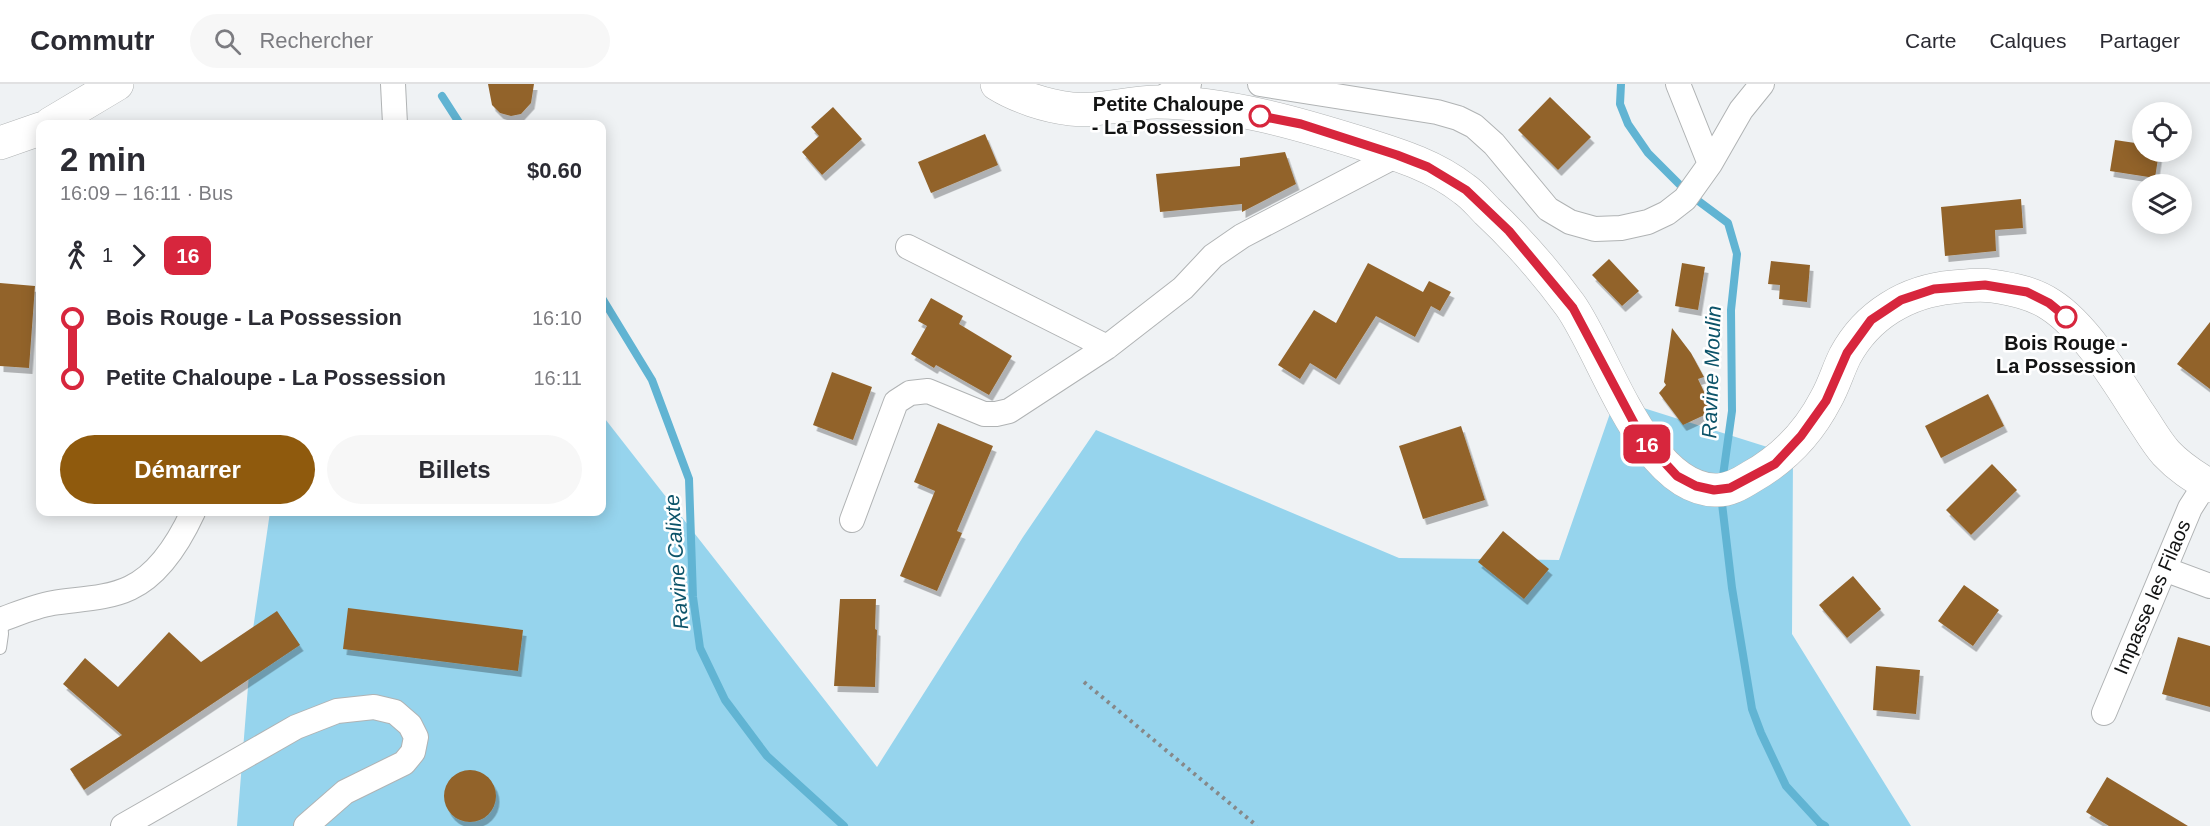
<!DOCTYPE html>
<html lang="fr">
<meta charset="utf-8">
<style>
:root{--surface:#fff;--page:#f7f7f7;--text:#2b2b33;--muted:#7c7c81;--line:#e1e1e2;--accent:#8f5a0d}
body{margin:0;font-family:Helvetica,sans-serif;background:var(--page);color:var(--text);height:100vh;display:flex;flex-direction:column;font-size:22px;white-space:nowrap}
*{box-sizing:border-box;margin:0}
p{font-size:20px;color:var(--muted)}
.icon{flex:none;width:33px;height:33px;fill:none;stroke:currentColor;stroke-width:2;stroke-linecap:round;stroke-linejoin:round}
.map{position:relative;flex:1;overflow:hidden}
.panel{position:absolute;left:36px;top:36px;width:570px;height:396px;display:flex;flex-direction:column;background:var(--surface);border-radius:12px;box-shadow:0 3px 15px #0003}
.panel>*{flex:none}
.badge{padding:0 12px;border-radius:9px;font-size:21px;line-height:39px}
.tools{position:absolute;left:2132px;top:18px;display:grid;gap:12px}
.tools a{display:grid;place-items:center;width:60px;height:60px;border-radius:50%;background:var(--surface);box-shadow:0 3px 15px #0003;font-size:30px}
.map>.badge{position:absolute;translate:-50% -50%;box-shadow:0 0 0 3px #fff}
.legs{display:flex;align-items:center;gap:9px;height:66px;padding:0 24px;font-size:20px}
.legs p{margin-inline-start:auto}
.overview{display:flex;align-items:center;justify-content:space-between;height:102px;padding:0 24px}
h1{font-size:33px;font-weight:700;line-height:45px}
.cta{display:flex;gap:12px;margin-top:auto;padding:12px 24px}
.cta a{flex:1;height:69px;border-radius:36px;background:var(--accent);color:#fff;font-size:24px;font-weight:700;line-height:69px;text-align:center}
.cta a+a{background:var(--page);color:var(--text)}
ul{padding:0 24px;list-style:none}
li{display:flex;align-items:center;gap:21px;height:60px;font-size:22px}
li i{display:grid;place-items:center;width:9px;height:100%;margin:0 8px;background:currentColor}
li i::after{content:'';width:15px;height:15px;margin:-8px;border:4px solid;border-radius:50%;background:var(--surface)}
li p{margin-inline-start:auto}
li:first-child i{background:linear-gradient(#0000 50%,currentColor 0)}
li:last-child i{background:linear-gradient(currentColor 50%,#0000 0)}
header{display:flex;align-items:center;gap:36px;box-sizing:border-box;height:84px;padding:0 30px;background:var(--surface);border-bottom:2px solid var(--line)}
header strong{font-size:28px}
nav{display:flex;gap:33px;margin-inline-start:auto;font-size:21px}
.search{width:420px;height:54px;background:var(--page);display:flex;align-items:center;gap:15px;box-sizing:border-box;padding:0 21px;border-radius:33px;color:var(--muted);font-size:22px}
.map>svg:first-child{display:block}
.green{fill:#96d4ed}
.lines{fill:none;stroke-linecap:round;stroke-linejoin:round}
.stream{stroke:#61b4d3;stroke-width:8}
.building{fill:#92642c;filter:url(#shadow)}
.service-casing{stroke:#b0b3b4;stroke-width:14}
.minor-casing{stroke:#b0b3b4;stroke-width:26}
.secondary-casing{stroke:#b0b3b4;stroke-width:34}
.path{stroke:#868889;stroke-width:4;stroke-dasharray:3 4.5;stroke-linecap:butt}
.service{stroke:#fff;stroke-width:12}
.minor{stroke:#fff;stroke-width:24}
.secondary{stroke:#fff;stroke-width:33}
.line-1-casing{stroke:#fff;stroke-width:14}
.line-1{stroke:#d7263d;stroke-width:9}
.stop-1-dot{fill:#fff;stroke:#d7263d;stroke-width:3}
.labels{text-anchor:middle;dominant-baseline:central;stroke-width:5;stroke-linejoin:round;paint-order:stroke}
.stop-label{font-size:20px;font-weight:bold;fill:#131414;stroke:#fff;text-anchor:end}
.street-label{font-size:20px;fill:#131414;stroke:#fff}
.water-label{font-size:21px;font-style:italic;fill:#0c5369;stroke:#fff}
</style>
<header>
<strong>Commutr</strong>
<div class="search"><svg class="icon" aria-label="search" viewBox="0 0 24 24"><circle cx="10" cy="10" r="6"/><path d="M15 15l6 6"/></svg>Rechercher</div>
<nav><a>Carte</a><a>Calques</a><a>Partager</a></nav>
</header>
<div class="map">
<svg width="2210" height="742" viewBox="0 0 2210 742">
<defs>
<filter id="shadow"><feDropShadow dx="3.5" dy="6" stdDeviation="0" flood-color="#0004"/></filter>
</defs>
<rect width="100%" height="100%" fill="#eff2f4"/>
<path class="green" d="M1615 315 1793 371 1792 550 1911 742H237L252 552 270 428H602V331L877 683 1023 453 1096 346 1399 474 1559 476Z"/>
<g class="lines">
<path class="stream" d="M1621 0 1620 20 1628 40 1648 69 1689 110 1728 139 1737 170 1731 226 1732 327 1722 399
M442 12 460 40
M602 214 652 296 689 395 693 513 700 564 725 616 767 672 844 742
M1721 411 1732 504 1752 625 1761 649 1786 702 1820 739 1825 742"/>
</g>
<path class="building" d="M488 0H534L531 19 521 30 511 32 500 29 492 21Z
M1550 13 1591 53 1558 86 1518 46Z
M833 23 862 55 822 91 802 68 819 52 811 43Z
M985 50 998 81 931 109 918 78Z
M2115 56 2142 60V68H2159L2155 94 2110 87Z
M1285 68 1296 100 1242 128V120L1160 128 1156 90 1240 82V74Z
M2021 115 2023 144 1995 146 1996 167 1945 172 1941 123Z
M1609 175 1639 207 1622 222 1592 191Z
M1771 177 1810 181 1807 218 1779 215 1780 201 1768 200Z
M1368 179 1423 208 1429 197 1451 208 1440 227 1431 222 1415 253 1376 232 1336 295 1310 279 1300 295 1278 281 1314 226 1336 239Z
M1682 179 1705 183 1698 226 1675 222Z
M0 199 35 202 29 284 0 282Z
M931 214 963 232 959 240 1012 272 989 311 936 281 934 284 911 270 927 242 918 237Z
M2210 238V305L2177 280Z
M1672 244 1691 269 1704 293 1698 295 1713 327 1683 341 1659 309 1666 301 1664 298Z
M832 288 872 303 853 356 813 341Z
M1988 310 2004 342 1941 374 1925 342Z
M938 339 993 362 957 447 962 449 937 507 900 492 935 407 914 398Z
M1461 342 1485 416 1423 435 1399 362Z
M1992 380 2017 406 1971 451 1946 426Z
M1503 447 1549 485 1524 515 1478 478Z
M1853 492 1881 525 1847 554 1819 521Z
M1964 501 1999 526 1973 562 1938 537Z
M840 515H876L875 545 877 546 875 603 834 602Z
M348 524 523 546 518 587 343 565Z
M277 527 300 561 84 706 70 685 122 651 63 600 85 574 118 603 169 548 201 578Z
M2178 553 2210 562V623L2162 610Z
M1876 582 1920 586 1916 630 1873 626Z
M444 712a26 26 0 1 1 52 0a26 26 0 1 1-52 0Z
M2107 693 2188 742H2109L2086 728Z"/>
<g class="lines">
<g class="service-casing">
<path id="service" d="M0 564 2 550 1 535"/>
</g>
<g class="minor-casing">
<path id="minor" d="M393 0 395 40
M1260 0 1437 28 1458 34 1474 42 1494 60 1548 125 1570 138 1595 145 1621 144 1648 138 1667 129 1685 115 1710 80 1741 26 1762 0
M1678 0 1710 80
M1155 18 1183 1 1189 0
M908 163 1107 263
M852 436 896 318 910 309 928 307 984 330H996L1009 327 1107 263 1183 204 1213 172 1242 152 1397 71
M2164 485 2210 502
M0 536C17 530 35 522 53 519 78 515 107 515 130 504 160 490 180 456 193 428
M2104 629 2190 424 2206 399
M123 742 296 643 337 627 374 623 395 628 410 641 416 653 413 668 404 679 345 708 306 742"/>
</g>
<g class="secondary-casing">
<path id="secondary" d="M997 0C1018 13 1046 22 1071 25 1099 28 1129 18 1157 18 1228 19 1297 39 1364 60 1399 71 1435 82 1464 105 1473 111 1479 119 1487 127 1517 155 1545 187 1570 221 1605 270 1644 404 1715 406 1728 407 1740 400 1751 393 1783 375 1809 348 1826 315 1834 301 1838 286 1845 272 1867 231 1907 207 1953 203 1965 202 1979 200 1992 202 2012 205 2033 209 2051 221 2085 243 2117 296 2139 330 2148 343 2156 358 2166 369 2179 383 2193 392 2210 402
M50 40 117 0
M0 59 40 45"/>
</g>
<path class="path" d="M1084 598 1257 742"/>
<use href="#service" class="service"/>
<use href="#minor" class="minor"/>
<use href="#secondary" class="secondary"/>
</g>
<g class="lines">
<g class="line-1-casing">
<path id="line-1" d="M1260 32 1301 40 1397 71 1428 83 1466 106 1509 147 1573 224 1642 354 1677 392 1696 402 1714 406 1730 404 1775 380 1801 352 1826 317 1847 269 1871 236 1901 216 1934 205 1985 201 2027 208 2049 219 2066 233"/>
</g>
<use href="#line-1" class="line-1"/>
</g>
<g class="stop-1-dot">
<circle cx="1260" cy="32" r="10"/>
<circle cx="2066" cy="233" r="10"/>
</g>
<g class="labels">
<g class="stop-label">
<text x="1244" y="20">Petite Chaloupe<tspan x="1244" dy="23">- La Possession</tspan></text>
<text x="2066" y="259" text-anchor="middle">Bois Rouge -<tspan x="2066" dy="23">La Possession</tspan></text>
</g>
<g class="street-label">
<text transform="translate(2152 513) rotate(-67)">Impasse les Filaos</text>
</g>
<g class="water-label">
<text transform="translate(1711 288) rotate(-88)">Ravine Moulin</text>
<text transform="translate(676 478) rotate(-94)">Ravine Calixte</text>
</g>
</g>
</svg>
<div class="tools">
<a><svg class="icon" aria-label="locate" viewBox="0 0 24 24"><circle cx="12" cy="12" r="6"/><path d="M12 2v4M12 18v4M2 12h4M18 12h4"/></svg></a>
<a><svg class="icon" aria-label="layers" viewBox="0 0 24 24"><path d="M12 4l9 5-9 5-9-5zM3 14l9 5 9-5"/></svg></a>
</div>
<b class="badge" style="left:1647px;top:360px;background:#d7263d;color:#fff">16</b>
<section class="panel">
<div class="overview"><div><h1>2 min</h1><p>16:09 – 16:11 · Bus</p></div><b>$0.60</b></div>
<div class="legs"><svg class="icon" aria-label="walk" viewBox="0 0 24 24"><circle cx="13" cy="4" r="2"/><path d="M13 8l-2 6 4 7M11 14l-3 7M7 12l3-4h3l4 4"/></svg>1<svg class="icon" aria-label="forward" viewBox="0 0 24 24"><path d="M9 5l7 7-7 7"/></svg><b class="badge" style="background:#d7263d;color:#fff">16</b></div>
<ul>
<li><i style="color:#d7263d"></i><b>Bois Rouge - La Possession</b><p>16:10</p></li>
<li><i style="color:#d7263d"></i><b>Petite Chaloupe - La Possession</b><p>16:11</p></li>
</ul>
<div class="cta"><a>Démarrer</a><a>Billets</a></div>
</section>
</div>
